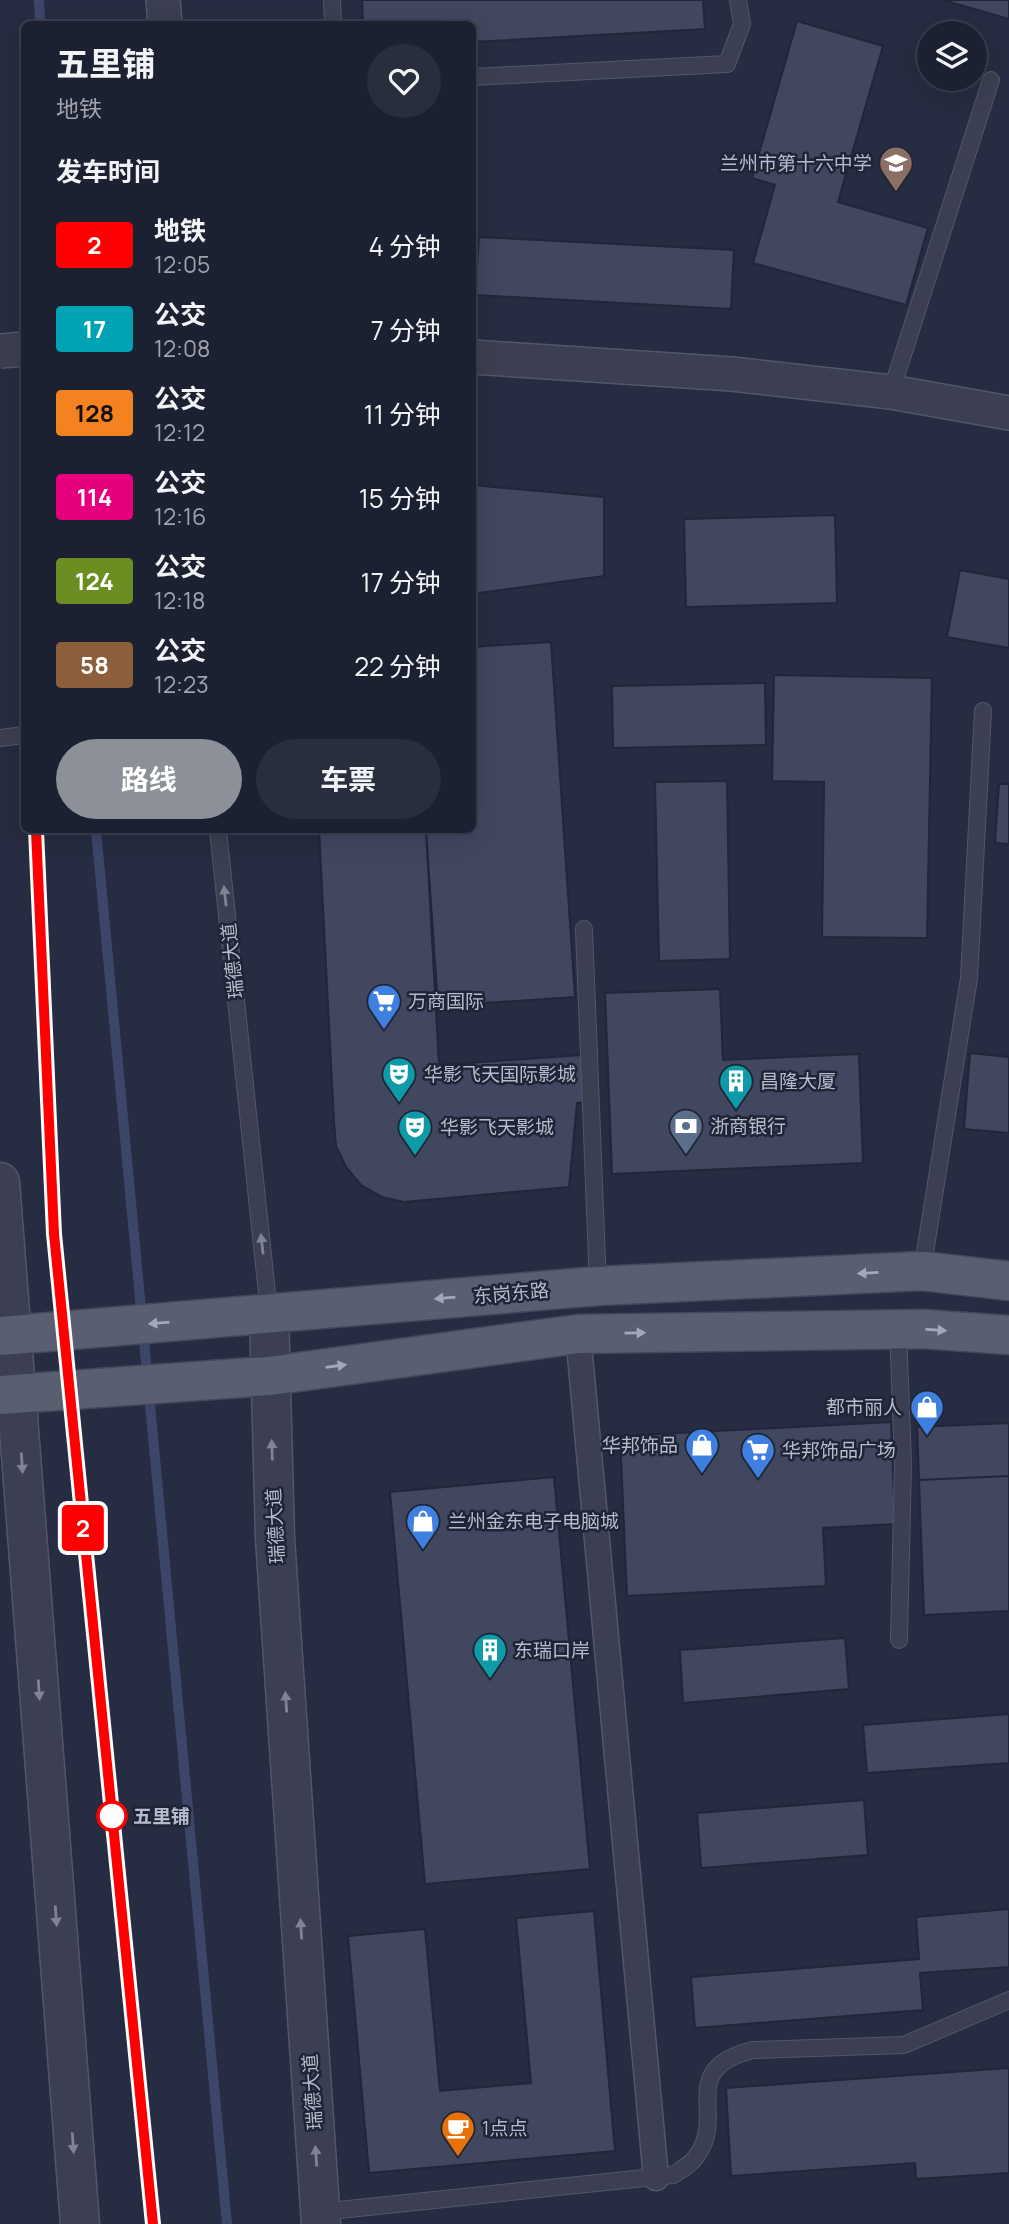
<!DOCTYPE html>
<html lang="zh">
<meta charset="utf-8">
<style>
:root{--surface:#1c2131;--page:#292e3d;--text:#f1f3f6;--muted:#a0a3ab;--line:#3a3e4d;--accent:#8c9099}
body{margin:0;font-family:Manrope,"Noto Sans SC",sans-serif;background:var(--page);color:var(--text);height:100vh;display:flex;flex-direction:column;font-size:26px;white-space:nowrap}
*{box-sizing:border-box;margin:0}
p{font-size:23px;color:var(--muted)}
.icon{flex:none;width:38px;height:38px;fill:none;stroke:currentColor;stroke-width:2;stroke-linecap:round;stroke-linejoin:round}
.map{position:relative;flex:1;overflow:hidden}
.sheet{position:absolute;left:21px;top:21px;width:455px;height:812px;display:flex;flex-direction:column;background:var(--surface);border-radius:10px;box-shadow:0 7px 28px #0002,0 0 0 2px var(--line)}
.sheet>*{flex:none}
.badge{padding:0 14px;border-radius:5px;font-size:24px;line-height:46px}
.fabs{position:absolute;left:917px;top:21px;display:grid;gap:14px}
.fabs a{display:grid;place-items:center;width:70px;height:70px;border-radius:50%;background:var(--surface);box-shadow:0 7px 28px #0002,0 0 0 2px var(--line);font-size:35px}
.map>.badge{position:absolute;translate:-50% -50%;box-shadow:0 0 0 4px #fff}
h2{padding:0 35px;font-size:26px;line-height:63px}
.round{display:grid;place-items:center;flex:none;width:74px;height:74px;border-radius:37px;background:var(--page)}
.summary{display:flex;align-items:center;justify-content:space-between;height:119px;padding:0 35px}
h1{font-size:33px;font-weight:700;line-height:52px}
.button{display:flex;gap:14px;margin-top:auto;padding:14px 35px}
.button a{flex:1;height:80px;border-radius:42px;background:var(--accent);color:#fff;font-size:28px;font-weight:700;line-height:80px;text-align:center}
.button a+a{background:var(--page);color:var(--text)}
ul{padding:0;list-style:none}
li{display:flex;align-items:center;gap:21px;height:84px;padding:0 35px}
li div{flex:1}
li b{display:block;font-size:26px}
li em{font-style:normal}
li .badge{min-width:77px;font-weight:700;text-align:center}
.map>svg:first-child{display:block}
.lines{fill:none;stroke-linecap:round;stroke-linejoin:round}
.stream{stroke:#3c4669;stroke-width:10}
.building{fill:#40475f;stroke:#212638;stroke-width:2}
.service-casing{stroke:#525768;stroke-width:18}
.pedestrian-casing{stroke:#525768;stroke-width:27}
.minor-casing{stroke:#525768;stroke-width:36}
.tertiary-casing{stroke:#525768;stroke-width:41}
.primary-casing{stroke:#44485a;stroke-width:41}
.service{stroke:#3b3f51;stroke-width:16}
.pedestrian{stroke:#3b3f51;stroke-width:24}
.minor{stroke:#3b3f51;stroke-width:33}
.tertiary{stroke:#3b3f51;stroke-width:38}
.primary{stroke:#595e71;stroke-width:38}
.minor-bridge-casing{stroke:#525768;stroke-width:36;stroke-linecap:butt}
.minor-bridge{stroke:#3b3f51;stroke-width:33}
.oneway{fill:#7f8394}
.oneway2{fill:#a4a8b9}
.line-casing{stroke:#fff;stroke-width:16}
.line{stroke:#f00;stroke-width:10}
.stop-dot{fill:#fff;stroke:#f00;stroke-width:3.5}
.labels{text-anchor:middle;dominant-baseline:central;stroke-width:5;stroke-linejoin:round;paint-order:stroke}
.poi-label{font-size:19px;fill:#b7bbcb;stroke:#1f2436;text-anchor:start}
.street-label{font-size:19px;fill:#b7bbcb;stroke:#1f2436}
.stop-label{font-size:19px;font-weight:bold;fill:#b7bbcb;stroke:#1f2436;text-anchor:start}
</style>
<div class="map">
<svg width="1009" height="2224" viewBox="0 0 1009 2224">
<rect width="100%" height="100%" fill="#262c41"/>
<g class="lines">
<path class="stream" d="M39 0 40 24
M96 830 227 2224"/>
</g>
<path class="building" d="M362 0H703L705 29 472 42V24H363Z
M943 0H1009V19Z
M797 21 883 46 838 202 928 228 906 305 753 263 775 185 752 178Z
M479 237 734 250 731 309 475 295Z
M472 485 604 497V576L472 594Z
M835 515 837 603 686 607 684 519Z
M960 570 1009 579V648L947 637Z
M551 642 575 997 438 1006 426 830H472V647Z
M774 675 932 678 927 938 822 937 824 782 772 781Z
M765 683 766 745 613 748 612 686Z
M727 781 730 959 659 961 655 782Z
M999 784H1009V844L995 843Z
M319 830H426L439 1065 582 1055 585 1102 577 1103 569 1187 404 1202 382 1197 361 1185 346 1167 336 1146 334 1122Z
M720 989 723 1060 859 1054 863 1163 612 1174 605 993Z
M970 1053 1009 1057V1133L964 1129Z
M891 1422 895 1524 823 1528 826 1586 627 1596 620 1436Z
M1009 1423V1476L919 1480 917 1427Z
M1009 1476V1611L924 1615 919 1480Z
M554 1477 590 1869 425 1884 390 1492Z
M845 1638 849 1689 683 1703 680 1650Z
M1009 1714V1763L867 1773 863 1725Z
M864 1800 868 1855 701 1868 697 1813Z
M1009 1909V1967L920 1973 923 2010 695 2028 691 1977 919 1959 916 1917Z
M594 1911 615 2151 369 2173 348 1936 425 1929 440 2091 531 2083 516 1918Z
M1009 2068V2173L916 2179 915 2163 731 2176 726 2088Z"/>
<g class="lines">
<g class="service-casing">
<path id="service" d="M332 0 333 24
M472 77 727 64 742 24 738 0
M891 392 991 80
M0 738 24 735
M218 830 269 1312
M584 929 598 1286
M922 1271 969 978 983 711
M898 1329 903 1463 899 1640
M320 2212 673 2175C682 2169 692 2164 698 2154 726 2113 677 2069 753 2050L904 2045 1009 2000"/>
</g>
<g class="pedestrian-casing">
<path id="pedestrian" d="M578 1334 656 2178"/>
</g>
<g class="minor-casing">
<path id="minor" d="M163 0 165 24
M472 357 732 374 891 392 1009 413"/>
</g>
<g class="tertiary-casing">
<path id="tertiary" d="M0 1182 80 2224
M269 1312 275 1538 321 2224"/>
</g>
<g class="primary-casing">
<path id="primary" d="M0 1336 598 1286 922 1271 1009 1281
M0 1395 269 1376 578 1334 923 1329 1009 1335"/>
</g>
<use href="#service" class="service"/>
<use href="#pedestrian" class="pedestrian"/>
<use href="#minor" class="minor"/>
<use href="#tertiary" class="tertiary"/>
<use href="#primary" class="primary"/>
<g class="minor-bridge-casing">
<path id="minor-bridge" d="M0 351 24 349"/>
</g>
<use href="#minor-bridge" class="minor-bridge"/>
</g>
<defs><path id="oneway-solid" d="M-6-.8H1V-3.2L6.5 0L1 3.2V.8H-6Z" transform="scale(1.75)"/></defs>
<g class="oneway">
<use href="#oneway-solid" transform="translate(225 896) rotate(-96)"/>
<use href="#oneway-solid" transform="translate(262 1244) rotate(-96)"/>
<use href="#oneway-solid" transform="translate(272 1450) rotate(-92)"/>
<use href="#oneway-solid" transform="translate(22 1463) rotate(86)"/>
<use href="#oneway-solid" transform="translate(39 1690) rotate(86)"/>
<use href="#oneway-solid" transform="translate(286 1702) rotate(-94)"/>
<use href="#oneway-solid" transform="translate(56 1916) rotate(86)"/>
<use href="#oneway-solid" transform="translate(301 1929) rotate(-94)"/>
<use href="#oneway-solid" transform="translate(73 2143) rotate(86)"/>
<use href="#oneway-solid" transform="translate(316 2156) rotate(-94)"/>
</g>
<g class="oneway2">
<use href="#oneway-solid" transform="translate(868 1273) rotate(177)"/>
<use href="#oneway-solid" transform="translate(445 1298) rotate(175)"/>
<use href="#oneway-solid" transform="translate(159 1323) rotate(175)"/>
<use href="#oneway-solid" transform="translate(936 1330) rotate(4)"/>
<use href="#oneway-solid" transform="translate(635 1333) rotate(-1)"/>
<use href="#oneway-solid" transform="translate(336 1366) rotate(-8)"/>
</g>
<g class="lines">
<g class="line-casing">
<path id="line" d="M36 830 54 1234 153 2224"/>
</g>
<use href="#line" class="line"/>
</g>
<defs>
<g id="school-pin" transform="scale(1.75)"><path d="M0 17L-7.5 6A9.5 9.5 0 1 1 7.5 6Z" fill="#8d6e63" stroke="#1f2436"/><path d="M0-5L7-2L0 1L-7-2ZM-4 1L0 2.5L4 1V4Q0 6-4 4Z" fill="#fff"/></g>
<g id="supermarket-pin" transform="scale(1.75)"><path d="M0 17L-7.5 6A9.5 9.5 0 1 1 7.5 6Z" fill="#3f7fe0" stroke="#1f2436"/><path d="M-6-5.5h2.5l.6 2H6L4.5 2H-2.5L-4.4-4H-6ZM-1.5 3.2a1.3 1.3 0 1 0 .1 0ZM3 3.2a1.3 1.3 0 1 0 .1 0Z" fill="#fff"/></g>
<g id="theatre-pin" transform="scale(1.75)"><path d="M0 17L-7.5 6A9.5 9.5 0 1 1 7.5 6Z" fill="#0f9aa8" stroke="#1f2436"/><path d="M-5-5.5Q0-4 5-5.5V0Q5 5 0 6Q-5 5-5 0ZM-3.3-2.5H-1v1.5H-3.3ZM1-2.5H3.3v1.5H1ZM-2.8 1Q0 5.5 2.8 1Z" fill="#fff"/></g>
<g id="building-pin" transform="scale(1.75)"><path d="M0 17L-7.5 6A9.5 9.5 0 1 1 7.5 6Z" fill="#0f9aa8" stroke="#1f2436"/><path d="M-4-6H4V6H1V3H-1V6H-4ZM-2.5-4.3h1.7v1.8h-1.7ZM.8-4.3h1.7v1.8H.8ZM-2.5-1h1.7V.8h-1.7ZM.8-1h1.7V.8H.8Z" fill="#fff"/></g>
<g id="bank-pin" transform="scale(1.75)"><path d="M0 17L-7.5 6A9.5 9.5 0 1 1 7.5 6Z" fill="#5c6f8a" stroke="#1f2436"/><path d="M-6-4H6V4H-6ZM0-2.3a2.3 2.3 0 1 0 0 4.6a2.3 2.3 0 1 0 0-4.6Z" fill="#fff"/></g>
<g id="shop-pin" transform="scale(1.75)"><path d="M0 17L-7.5 6A9.5 9.5 0 1 1 7.5 6Z" fill="#3f7fe0" stroke="#1f2436"/><path d="M-5-2.5h2.3a2.7 3.5 0 0 1 5.4 0H5L5.5 6h-11ZM-1.5-2.5h3a1.5 2.3 0 0 0-3 0Z" fill="#fff"/></g>
<g id="cafe-pin" transform="scale(1.75)"><path d="M0 17L-7.5 6A9.5 9.5 0 1 1 7.5 6Z" fill="#e8710a" stroke="#1f2436"/><path d="M-5.5-4.5H6V0H3Q3 3.5 0 3.5H-2.5Q-5.5 3.5-5.5 0ZM3-3.2v2h1.7v-2ZM-6 4.5H4V6H-6Z" fill="#fff"/></g>
</defs>
<g fill-rule="evenodd">
<use href="#school-pin" x="896" y="163"/>
<use href="#supermarket-pin" x="384" y="1001"/>
<use href="#theatre-pin" x="399" y="1074"/>
<use href="#building-pin" x="736" y="1081"/>
<use href="#bank-pin" x="686" y="1126"/>
<use href="#theatre-pin" x="415" y="1127"/>
<use href="#shop-pin" x="927" y="1407"/>
<use href="#shop-pin" x="702" y="1445"/>
<use href="#supermarket-pin" x="758" y="1450"/>
<use href="#shop-pin" x="423" y="1521"/>
<use href="#building-pin" x="490" y="1650"/>
<use href="#cafe-pin" x="458" y="2128"/>
</g>
<circle class="stop-dot" cx="112" cy="1816" r="14"/>
<g class="labels">
<g class="poi-label">
<text x="872" y="163" text-anchor="end">兰州市第十六中学</text>
<text x="408" y="1001">万商国际</text>
<text x="424" y="1074">华影飞天国际影城</text>
<text x="760" y="1081">昌隆大厦</text>
<text x="710" y="1126">浙商银行</text>
<text x="440" y="1127">华影飞天影城</text>
<text x="902" y="1407" text-anchor="end">都市丽人</text>
<text x="678" y="1445" text-anchor="end">华邦饰品</text>
<text x="782" y="1450">华邦饰品广场</text>
<text x="448" y="1521">兰州金东电子电脑城</text>
<text x="514" y="1650">东瑞口岸</text>
<text x="482" y="2128">1点点</text>
</g>
<g class="street-label">
<text transform="translate(232 961) rotate(-96)">瑞德大道</text>
<text transform="translate(511 1293) rotate(-5)">东岗东路</text>
<text transform="translate(275 1526) rotate(-93)">瑞德大道</text>
<text transform="translate(312 2092) rotate(-94)">瑞德大道</text>
</g>
<g class="stop-label">
<text x="133" y="1816">五里铺</text>
</g>
</g>
</svg>
<div class="fabs">
<a><svg class="icon" aria-label="layers" viewBox="0 0 24 24"><path d="M12 4l9 5-9 5-9-5zM3 14l9 5 9-5"/></svg></a>
</div>
<b class="badge" style="left:83px;top:1528px;background:#f00;color:#fff">2</b>
<section class="sheet">
<div class="summary"><div><h1>五里铺</h1><p>地铁</p></div><a class="round"><svg class="icon" aria-label="heart" viewBox="0 0 24 24"><path d="M12 20l-8-8c-3-5 5-10 8-4 3-6 11-1 8 4z"/></svg></a></div>
<h2>发车时间</h2>
<ul>
<li><span class="badge" style="background:#f00;color:#fff">2</span><div><b>地铁</b><p>12:05</p></div><em>4 分钟</em></li>
<li><span class="badge" style="background:#00a3b4;color:#fff">17</span><div><b>公交</b><p>12:08</p></div><em>7 分钟</em></li>
<li><span class="badge" style="background:#f58220;color:#111">128</span><div><b>公交</b><p>12:12</p></div><em>11 分钟</em></li>
<li><span class="badge" style="background:#e6007e;color:#fff">114</span><div><b>公交</b><p>12:16</p></div><em>15 分钟</em></li>
<li><span class="badge" style="background:#6b8e23;color:#fff">124</span><div><b>公交</b><p>12:18</p></div><em>17 分钟</em></li>
<li><span class="badge" style="background:#8b5e3c;color:#fff">58</span><div><b>公交</b><p>12:23</p></div><em>22 分钟</em></li>
</ul>
<div class="button"><a>路线</a><a>车票</a></div>
</section>
</div>
